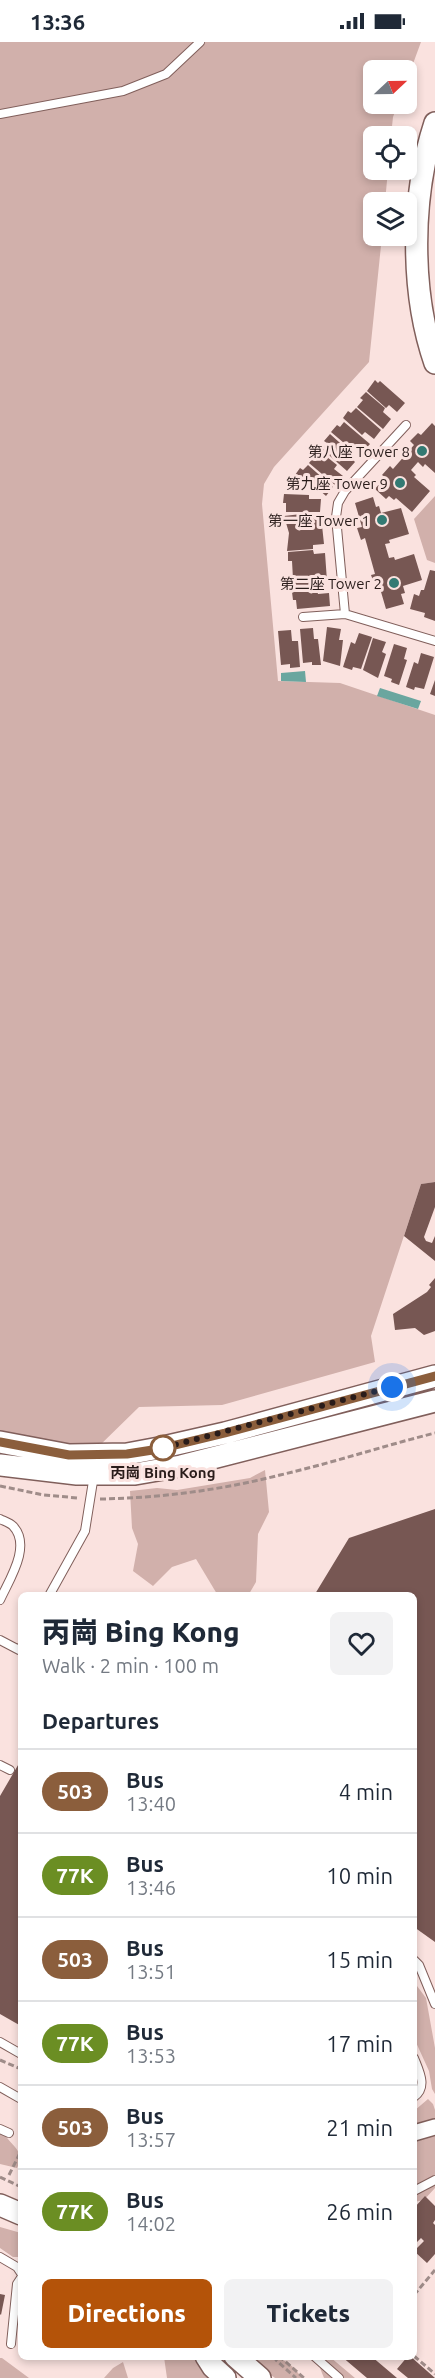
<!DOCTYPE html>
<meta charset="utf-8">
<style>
:root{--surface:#fff;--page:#f2f2f3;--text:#1f2937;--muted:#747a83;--line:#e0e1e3;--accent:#b45309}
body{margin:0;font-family:Ubuntu,"Noto Sans SC",sans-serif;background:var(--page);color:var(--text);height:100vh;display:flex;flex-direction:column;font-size:22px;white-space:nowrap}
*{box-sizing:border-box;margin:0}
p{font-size:20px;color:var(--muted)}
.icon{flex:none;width:33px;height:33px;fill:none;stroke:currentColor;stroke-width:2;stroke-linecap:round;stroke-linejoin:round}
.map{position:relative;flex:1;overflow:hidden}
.sheet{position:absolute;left:18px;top:1550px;width:399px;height:768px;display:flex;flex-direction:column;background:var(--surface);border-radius:9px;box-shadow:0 3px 9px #0003}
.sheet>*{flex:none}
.badge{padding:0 12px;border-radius:20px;font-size:21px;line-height:39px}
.needle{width:39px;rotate:68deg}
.controls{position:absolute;left:363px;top:18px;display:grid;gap:12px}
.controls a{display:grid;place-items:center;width:54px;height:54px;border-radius:9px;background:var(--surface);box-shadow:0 3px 9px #0003;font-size:30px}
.you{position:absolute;width:30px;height:30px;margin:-15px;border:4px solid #fff;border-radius:50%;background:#1a73e8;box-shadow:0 0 0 9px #1a73e833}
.map>.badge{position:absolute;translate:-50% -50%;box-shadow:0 0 0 3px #fff}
h2{padding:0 24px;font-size:22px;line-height:54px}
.round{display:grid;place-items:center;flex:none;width:63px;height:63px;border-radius:9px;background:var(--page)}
.head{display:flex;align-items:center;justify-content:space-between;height:102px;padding:0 24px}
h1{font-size:28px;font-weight:800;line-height:45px}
.action{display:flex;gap:12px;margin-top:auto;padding:12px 24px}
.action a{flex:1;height:69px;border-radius:9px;background:var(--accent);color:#fff;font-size:24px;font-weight:800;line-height:69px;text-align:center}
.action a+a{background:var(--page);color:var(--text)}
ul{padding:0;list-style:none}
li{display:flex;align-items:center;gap:18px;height:84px;padding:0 24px;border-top:2px solid var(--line)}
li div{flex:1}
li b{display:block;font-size:22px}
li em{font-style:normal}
li .badge{min-width:66px;font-weight:700;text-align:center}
.status{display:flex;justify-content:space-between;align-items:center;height:42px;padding:0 30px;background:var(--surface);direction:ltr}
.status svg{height:16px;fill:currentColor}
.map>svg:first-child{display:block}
.green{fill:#d1b0ab}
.water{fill:#6aa69f}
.building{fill:#775753}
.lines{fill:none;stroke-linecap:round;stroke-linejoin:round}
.lane-casing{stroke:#805f5b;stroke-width:10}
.street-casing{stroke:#805f5b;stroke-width:18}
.secondary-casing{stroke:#805f5b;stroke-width:24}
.path{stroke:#9f8c89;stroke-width:3;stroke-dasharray:6 3;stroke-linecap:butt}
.lane{stroke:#fff;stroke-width:8}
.street{stroke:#fff;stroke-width:15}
.secondary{stroke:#fff;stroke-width:21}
.line-casing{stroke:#fff;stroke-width:14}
.line{stroke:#8b5e3c;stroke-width:9}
.walk{stroke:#291c1a;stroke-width:6;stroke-dasharray:0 10.8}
.poi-dot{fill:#337a73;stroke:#fae2df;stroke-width:2}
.stop-dot{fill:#fff;stroke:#8b5e3c;stroke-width:3}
.labels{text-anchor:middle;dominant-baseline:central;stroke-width:6;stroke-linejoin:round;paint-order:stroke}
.poi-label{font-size:15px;fill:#291c1a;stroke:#fae2df;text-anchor:end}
.stop-label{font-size:15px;font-weight:bold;fill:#291c1a;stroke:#fae2df}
</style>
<div class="status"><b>13:36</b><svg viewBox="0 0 49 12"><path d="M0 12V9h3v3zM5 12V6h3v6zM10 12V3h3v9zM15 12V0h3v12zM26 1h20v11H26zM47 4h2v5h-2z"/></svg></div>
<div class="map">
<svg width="435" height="2336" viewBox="0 0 435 2336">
<rect width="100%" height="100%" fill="#fae2df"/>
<path class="green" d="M0 0H421L407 38 406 28H374V62H398L393 75 391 94H374V128H388L385 160H374V194H382L369 320 274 425 264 442 262 462 278 639 340 641 435 673V1140L421 1142 371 1294 375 1320 222 1363 139 1365 95 1408 0 1396Z
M435 454V521L427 518 414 477Z
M265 1428 269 1470 258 1492 256 1540 249 1552H217L196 1517 172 1525 153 1544 133 1529 138 1502 132 1486 130 1449 157 1446 177 1448 250 1436Z
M414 1940 426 1956 435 2006V2052L432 2047 429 2029 414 1996Z
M428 2057 433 2062 435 2068V2146L424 2158 414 2160V2069Z
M0 2092H4C13 2105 26 2110 17 2126L0 2122Z
M0 2185 21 2191V2215H13L0 2206Z
M164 2315H225V2320L236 2336H167Z
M247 2315C273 2315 286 2312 302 2336H275Z
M321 2315H330L355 2336H324L320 2326Z
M0 2316H2L29 2336H0Z
M123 2320 128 2336H104L113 2326Z"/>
<path class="water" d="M305 629 306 640 281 639V631Z
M380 646 421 659 418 667 377 654Z"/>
<path class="building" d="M375 338 378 341 380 339 405 361 397 370 389 363 386 366 367 349Z
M366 350 385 366 383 370 391 377 383 387 357 365 363 358 360 356Z
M356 366 381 388 374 397 365 390 362 393 343 376 348 369 351 371Z
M344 380 370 402 362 411 354 403 351 407 331 390 337 383 340 385Z
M432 381 435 384V431L425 422 423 425 418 420 411 428 416 433 414 435 430 449 412 470 396 456 394 458 389 454 386 457 375 447 385 435 382 433 390 424 393 427 414 403 410 399 418 391 421 393Z
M330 392 349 409 347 412 355 420 347 429 322 407 327 401 324 399Z
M317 407 337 423 334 427 343 434 335 443 309 421 314 415 311 413Z
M308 423 333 445 326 454 317 446 314 449 295 433 300 426 303 428Z
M284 452 309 453V457H321L320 470H286V461H283Z
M373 455 376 465 379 464 381 471 401 466 409 492 389 498 390 501 385 502 389 516 394 515 395 518 414 512 422 538 403 544 405 551 401 552 404 562 386 567 379 543 375 544 371 533 375 532 365 496 361 498 357 486 362 485 355 461Z
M310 471V475L321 474 324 502 313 503V507L287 509 289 491 284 474Z
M313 508 314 512 325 511 327 539 316 540V544L291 546 290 537H293L292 519H288V510Z
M430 528 435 529V579L424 575 425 571 410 567 414 552 419 554 421 548H424Z
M317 548 318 552 329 551 330 564 297 567 296 558H293L292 550Z
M327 585 341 587 339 598H343L340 624 323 619Z
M313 586 314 597H318L321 623H312V620L303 621 300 587Z
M291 588 292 599H298L300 625 290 626V622L281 623 278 589Z
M359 591 372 595 361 627 353 625 352 628 343 625 351 600 355 602Z
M373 596 386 600 382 610 386 612 378 636 363 628Z
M394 602 407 606 404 617 407 618 399 643 391 640 392 637 384 634Z
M421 611 434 615 424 647 415 645 414 648 406 645 414 620 418 622Z
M435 638V654L430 652Z
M435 1140V1165L424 1195 426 1199 432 1201 435 1194V1219L404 1194 421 1142Z
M435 1236V1289L424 1293 415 1286 395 1288 393 1272 427 1250 431 1245 429 1243Z
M435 1467V1900L414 1885V1552H315L349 1496Z
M21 1718V1984L0 1972V1754Z
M425 2154 435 2164V2178L433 2181 435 2183V2212L427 2221 414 2209 424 2199 421 2196 414 2203V2166Z
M0 2252 5 2253 1 2273 0 2272Z
M341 2314H371L397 2336H367Z
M408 2314H410L435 2336H408L397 2327Z"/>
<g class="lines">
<g class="lane-casing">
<path id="lane" d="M0 72 123 49 166 32 200 0
M345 572 336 475 338 461 345 449 406 383
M303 575 345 572 435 599
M0 1477C4 1479 10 1481 13 1484 32 1504 9 1538 0 1558
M50 1552 85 1489 94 1433
M0 1598 19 1608 21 1605
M0 1723 10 1728
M414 1918 419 1923 435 1962
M0 2000 21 2012
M414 2016C419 2029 428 2045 414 2055
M0 2045 21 2057
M0 2087 9 2091
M414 2149 435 2138
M0 2215 17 2225 21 2231
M11 2302 17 2242 21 2236
M314 2314 339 2336"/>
</g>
<g class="street-casing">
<path id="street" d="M414 2091 435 2085"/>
</g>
<g class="secondary-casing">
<path id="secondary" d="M435 81C411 154 410 249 435 321
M0 1400 69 1413 127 1412 159 1406 225 1391 435 1334
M0 1423 77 1432H135L181 1424 435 1359
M0 2163 21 2172
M206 2314 213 2325 225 2336
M235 2314 260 2336"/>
</g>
<path class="path" d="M0 1444 44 1453 78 1456
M100 1457C161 1456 221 1448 280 1433 332 1421 383 1404 435 1391
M0 2018 21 2027
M9 2133 21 2109
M0 2135 21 2145
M414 2253 435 2228
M278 2314 276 2318 296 2336
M279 2314 304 2336
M414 2314 435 2332"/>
<use href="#lane" class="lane"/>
<use href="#street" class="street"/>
<use href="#secondary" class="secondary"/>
</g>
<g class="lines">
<g class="line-casing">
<path id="line" d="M0 1400 69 1413 127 1412 159 1407 225 1391 435 1334"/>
</g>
<use href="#line" class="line"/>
<path class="walk" d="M163 1406 159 1407 392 1345"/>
</g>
<g class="poi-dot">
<circle cx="422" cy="409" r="6"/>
<circle cx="400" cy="441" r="6"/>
<circle cx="382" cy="478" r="6"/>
<circle cx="394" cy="541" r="6"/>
</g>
<circle class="stop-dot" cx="163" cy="1406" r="12"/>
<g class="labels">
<g class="poi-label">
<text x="410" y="409">第八座 Tower 8</text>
<text x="388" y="441">第九座 Tower 9</text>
<text x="370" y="478">第一座 Tower 1</text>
<text x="382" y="541">第二座 Tower 2</text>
</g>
<g class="stop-label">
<text x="163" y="1430">丙崗 Bing Kong</text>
</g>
</g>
</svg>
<div class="controls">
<a><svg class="needle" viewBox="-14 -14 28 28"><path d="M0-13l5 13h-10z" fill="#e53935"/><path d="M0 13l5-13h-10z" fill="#747a83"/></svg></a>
<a><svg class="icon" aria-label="locate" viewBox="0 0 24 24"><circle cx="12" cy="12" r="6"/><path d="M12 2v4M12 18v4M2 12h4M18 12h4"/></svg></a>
<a><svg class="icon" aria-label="layers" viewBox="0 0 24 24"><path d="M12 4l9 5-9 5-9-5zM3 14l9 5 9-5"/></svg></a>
</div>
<div class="you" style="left:392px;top:1345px"></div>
<section class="sheet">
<div class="head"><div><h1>丙崗 Bing Kong</h1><p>Walk · 2 min · 100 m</p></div><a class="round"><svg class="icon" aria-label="heart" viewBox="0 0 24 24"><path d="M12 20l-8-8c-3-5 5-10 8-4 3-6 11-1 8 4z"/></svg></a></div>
<h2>Departures</h2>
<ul>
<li><span class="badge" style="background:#8b5e3c;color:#fff">503</span><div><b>Bus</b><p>13:40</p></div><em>4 min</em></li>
<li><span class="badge" style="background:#6b8e23;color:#fff">77K</span><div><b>Bus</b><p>13:46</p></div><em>10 min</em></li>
<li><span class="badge" style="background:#8b5e3c;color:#fff">503</span><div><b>Bus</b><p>13:51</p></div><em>15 min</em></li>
<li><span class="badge" style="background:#6b8e23;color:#fff">77K</span><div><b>Bus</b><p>13:53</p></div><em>17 min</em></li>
<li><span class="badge" style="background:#8b5e3c;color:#fff">503</span><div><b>Bus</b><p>13:57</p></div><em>21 min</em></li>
<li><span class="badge" style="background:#6b8e23;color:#fff">77K</span><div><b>Bus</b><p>14:02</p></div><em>26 min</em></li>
</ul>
<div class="action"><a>Directions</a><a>Tickets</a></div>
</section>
</div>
